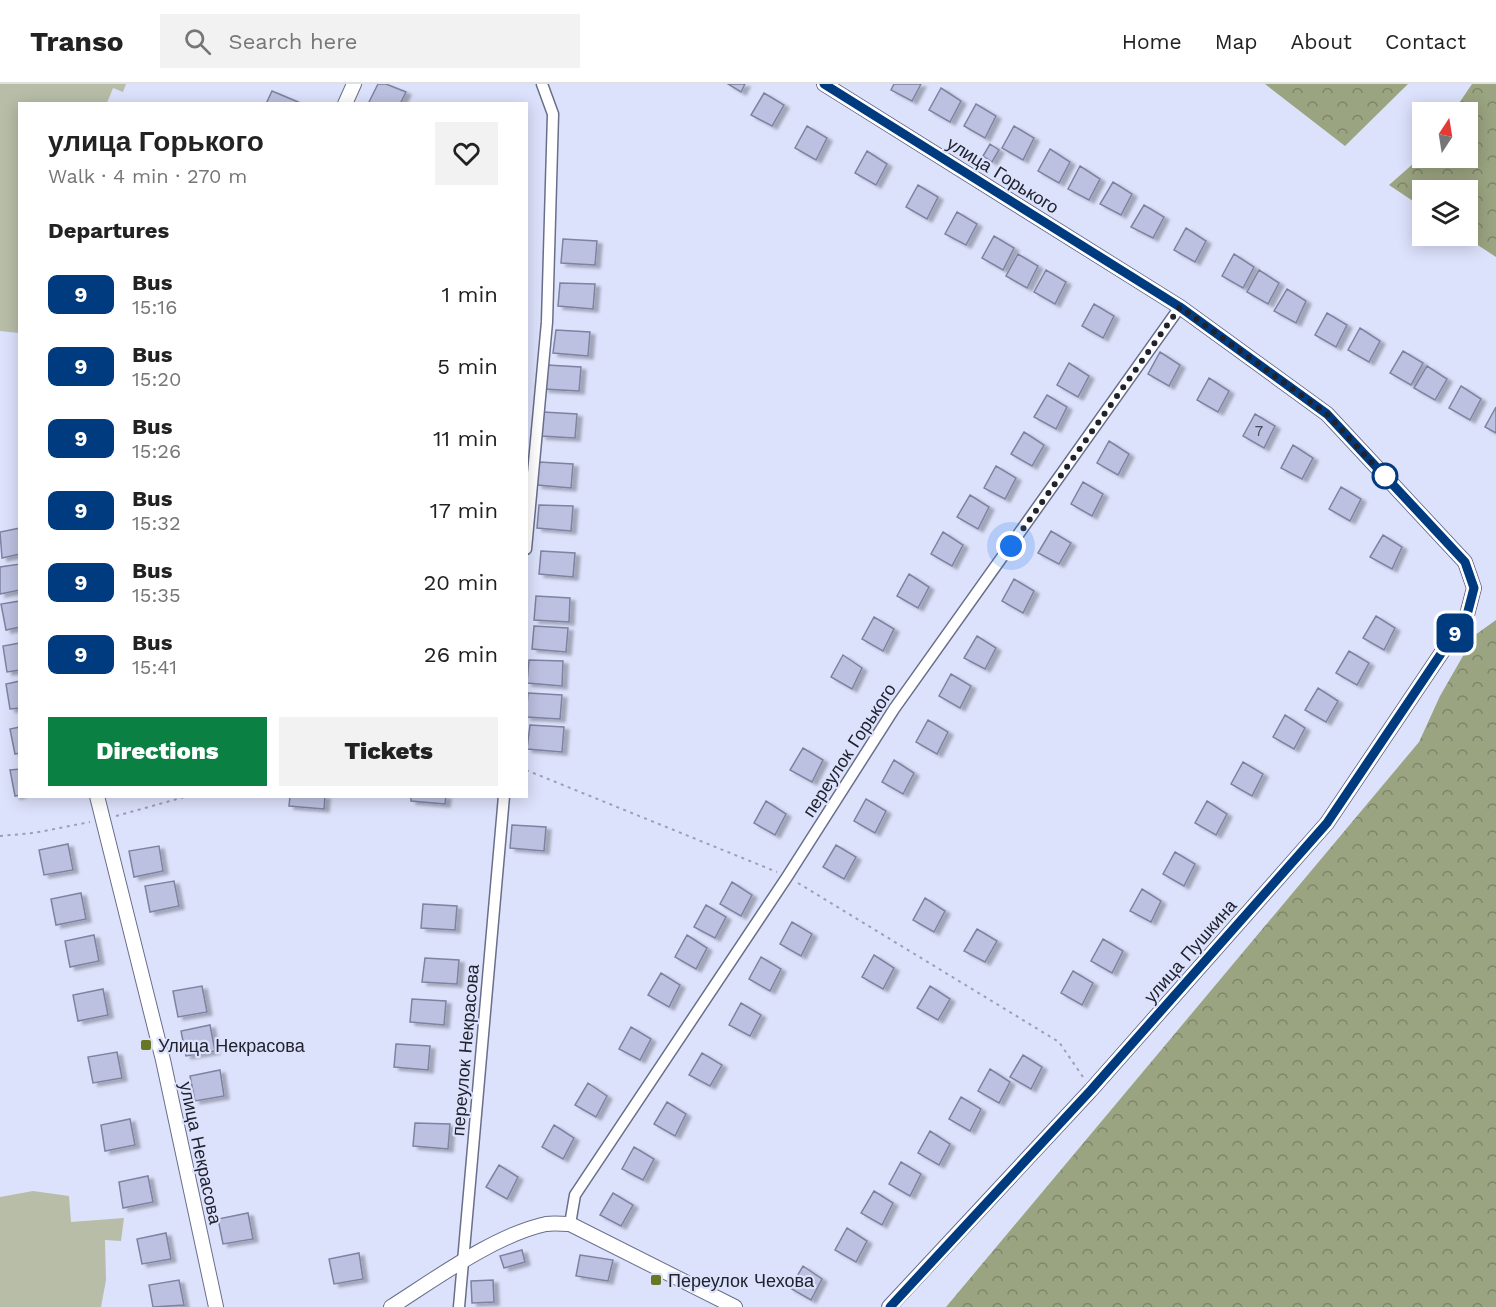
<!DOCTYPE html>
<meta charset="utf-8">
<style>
:root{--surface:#fff;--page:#f2f2f2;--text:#222;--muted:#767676;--line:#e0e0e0;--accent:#0b8043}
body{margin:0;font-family:"Work Sans",sans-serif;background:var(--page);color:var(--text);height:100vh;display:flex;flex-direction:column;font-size:22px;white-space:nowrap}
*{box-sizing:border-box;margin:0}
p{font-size:20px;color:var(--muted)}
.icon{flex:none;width:33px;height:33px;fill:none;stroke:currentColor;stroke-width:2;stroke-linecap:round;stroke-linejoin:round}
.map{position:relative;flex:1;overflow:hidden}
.side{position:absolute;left:18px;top:18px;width:510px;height:696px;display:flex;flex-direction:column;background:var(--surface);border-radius:0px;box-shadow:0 3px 15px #0003}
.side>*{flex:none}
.badge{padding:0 12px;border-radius:9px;font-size:21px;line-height:39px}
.needle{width:39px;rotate:12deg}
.tools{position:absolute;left:1412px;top:18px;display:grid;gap:12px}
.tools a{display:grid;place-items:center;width:66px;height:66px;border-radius:0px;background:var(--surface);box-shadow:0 3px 15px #0003;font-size:30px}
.you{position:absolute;width:30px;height:30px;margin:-15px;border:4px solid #fff;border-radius:50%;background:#1a73e8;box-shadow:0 0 0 9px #1a73e833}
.map>.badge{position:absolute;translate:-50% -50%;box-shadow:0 0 0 3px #fff}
h2{padding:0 30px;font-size:22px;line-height:54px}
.round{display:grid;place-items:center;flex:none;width:63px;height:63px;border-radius:0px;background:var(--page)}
.headline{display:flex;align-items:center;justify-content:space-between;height:102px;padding:0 30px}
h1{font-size:28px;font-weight:800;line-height:45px}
.cta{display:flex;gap:12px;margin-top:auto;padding:12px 30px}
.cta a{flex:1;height:69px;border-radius:0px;background:var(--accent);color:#fff;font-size:24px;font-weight:800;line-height:69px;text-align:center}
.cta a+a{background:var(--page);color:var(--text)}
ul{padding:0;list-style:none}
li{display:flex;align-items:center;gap:18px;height:72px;padding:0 30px}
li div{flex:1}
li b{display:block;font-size:22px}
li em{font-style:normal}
li .badge{min-width:66px;font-weight:700;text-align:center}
header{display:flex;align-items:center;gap:36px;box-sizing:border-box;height:84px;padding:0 30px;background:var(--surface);border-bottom:2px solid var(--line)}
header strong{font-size:28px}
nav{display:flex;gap:33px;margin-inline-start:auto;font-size:21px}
.search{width:420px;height:54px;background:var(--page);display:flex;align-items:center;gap:15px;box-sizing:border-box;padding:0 21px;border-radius:0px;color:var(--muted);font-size:22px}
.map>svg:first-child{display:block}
.grass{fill:#b8bda8}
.forest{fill:url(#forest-crowns)}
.building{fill:#bcc1e1;stroke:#7e83a1;stroke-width:1.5;filter:url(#shadow)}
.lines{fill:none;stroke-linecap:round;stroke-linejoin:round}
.minor-casing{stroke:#696e8b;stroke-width:13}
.tertiary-casing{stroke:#696e8b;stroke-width:16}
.path{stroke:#9b9fb4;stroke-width:2;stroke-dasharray:3 4.5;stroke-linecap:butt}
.minor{stroke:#fff;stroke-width:10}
.tertiary{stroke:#fff;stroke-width:14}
.line-casing{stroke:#fff;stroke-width:14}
.line{stroke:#003b80;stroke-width:9}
.walk{stroke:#20222e;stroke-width:6;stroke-dasharray:0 10.8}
.stop-dot{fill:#fff;stroke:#003b80;stroke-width:3}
.poi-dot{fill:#687724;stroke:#dde2fc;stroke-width:2}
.labels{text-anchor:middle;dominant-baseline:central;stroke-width:4.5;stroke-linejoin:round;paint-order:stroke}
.number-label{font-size:15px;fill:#474a5b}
.street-label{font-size:18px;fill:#20222e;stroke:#dde2fc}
.poi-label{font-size:18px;fill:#20222e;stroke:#dde2fc;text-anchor:start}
</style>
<header>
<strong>Transo</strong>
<div class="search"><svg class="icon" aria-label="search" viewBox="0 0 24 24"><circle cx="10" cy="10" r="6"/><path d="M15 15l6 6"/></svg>Search here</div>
<nav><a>Home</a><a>Map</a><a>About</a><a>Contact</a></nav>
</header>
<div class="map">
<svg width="1496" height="1223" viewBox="0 0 1496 1223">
<defs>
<pattern id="forest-crowns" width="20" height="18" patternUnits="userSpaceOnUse" patternTransform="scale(1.5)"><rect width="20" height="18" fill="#9ba481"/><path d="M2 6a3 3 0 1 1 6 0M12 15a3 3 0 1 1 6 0" fill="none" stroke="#7e856a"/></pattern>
<filter id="shadow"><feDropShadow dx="5" dy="3" stdDeviation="1.5" flood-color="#0004"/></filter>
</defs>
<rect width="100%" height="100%" fill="#dde2fc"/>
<path class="grass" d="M0 0H126L123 8 113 4 107 19 20 20 19 249 0 247Z
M33 1107 69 1112 71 1138 124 1134 121 1157 105 1156 106 1196 101 1223H0V1113Z"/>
<path class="forest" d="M1265 0H1408L1345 62Z
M1472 0H1496V173L1464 152H1467V106H1422V123L1389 101 1422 72V74H1467V28H1453Z
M1496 536V1223H946L1419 658 1440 612 1475 551Z"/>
<path class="building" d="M378 0H386L406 8 400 20H368Z
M728 0H745L741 8Z
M894 0H921L912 17 891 6Z
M941 4 961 17 950 38 929 26Z
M272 7 298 18 297 20H266Z
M764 9 784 21 772 42 751 31Z
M976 20 996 32 985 54 964 42Z
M807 42 827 54 816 76 795 64Z
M1014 42 1034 54 1023 76 1002 64Z
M990 60 999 66 992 78 983 72Z
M1050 65 1070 78 1059 99 1038 87Z
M867 67 887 80 876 101 855 89Z
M1080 82 1100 95 1089 116 1068 105Z
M1113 98 1132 110 1121 131 1100 120Z
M918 101 938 113 927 135 906 123Z
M1144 121 1164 133 1153 154 1131 143Z
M957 128 977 140 966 161 945 150Z
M1186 144 1206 157 1195 178 1174 166Z
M994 152 1014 164 1003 186 982 174Z
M563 155 597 157 595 181 561 179Z
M1018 170 1038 182 1027 204 1006 192Z
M1234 170 1254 183 1243 204 1222 192Z
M1046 186 1066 198 1055 220 1034 208Z
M1259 186 1279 199 1268 220 1247 208Z
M560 199 595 200 593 225 558 222Z
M1287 205 1306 217 1296 239 1274 227Z
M1094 220 1114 232 1103 254 1082 242Z
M1327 229 1347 241 1336 263 1315 251Z
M1360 244 1380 257 1369 278 1348 266Z
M556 246 590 248 588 272 553 269Z
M1403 267 1423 279 1411 301 1390 289Z
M1160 268 1180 281 1169 302 1148 290Z
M1069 279 1089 292 1078 313 1057 301Z
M547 281 581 283 579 307 544 305Z
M1427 282 1447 295 1435 316 1414 304Z
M1209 294 1229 307 1218 328 1197 316Z
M1461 302 1481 315 1470 336 1449 324Z
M1047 311 1067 323 1056 345 1034 333Z
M1496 323V349L1485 343Z
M543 328 577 330 575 354 541 352Z
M1255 330 1275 342 1264 364 1243 352Z
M1024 348 1044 361 1032 382 1011 370Z
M1109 357 1129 370 1118 391 1097 379Z
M1293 361 1313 374 1302 395 1281 384Z
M539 378 573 380 571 404 537 401Z
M996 382 1016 394 1005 415 984 404Z
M1083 398 1103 410 1092 432 1071 420Z
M1341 403 1361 415 1350 437 1329 425Z
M970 411 989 423 978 445 957 433Z
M539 421 573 422 571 447 537 444Z
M20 444V470L2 474 0 448Z
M1051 447 1071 459 1059 480 1038 469Z
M943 448 963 461 952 482 931 470Z
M1383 451 1402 463 1392 485 1370 473Z
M541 467 575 469 573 493 539 490Z
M20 480V506L0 510V483Z
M909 490 929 503 918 524 897 512Z
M1014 495 1034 507 1023 529 1002 517Z
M536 512 570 514 569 538 534 536Z
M20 517V543L6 546 1 520Z
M1376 532 1395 544 1384 566 1363 554Z
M874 533 894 545 883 567 862 555Z
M534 542 568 544 566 568 532 565Z
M977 552 996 564 985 585 964 574Z
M20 559V586L7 588 3 562Z
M1349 567 1369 579 1357 601 1336 589Z
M843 571 862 584 852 605 831 593Z
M529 576 563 577 562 602 527 599Z
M951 590 971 602 960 624 939 612Z
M20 597V624L10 625 6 600Z
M1318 604 1338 617 1326 638 1305 626Z
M528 609 562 611 560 635 526 633Z
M1285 631 1305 644 1294 665 1273 653Z
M928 636 948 648 937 670 916 658Z
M530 641 564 643 562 668 527 665Z
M20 643V669L15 670 10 645Z
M803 664 823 676 812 698 790 686Z
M894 676 914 689 903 710 882 698Z
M1243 678 1263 690 1252 712 1231 700Z
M20 685V711L15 712 10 686Z
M290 712H325L324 725 289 722Z
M411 712H446L445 720 411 717Z
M866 715 886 727 875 749 854 737Z
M766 717 786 730 775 751 754 739Z
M1207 717 1227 730 1216 751 1195 739Z
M512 741 546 743 544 767 510 764Z
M68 760 73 786 44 791 39 766Z
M836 761 856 773 844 795 823 783Z
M159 762 163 787 134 793 129 767Z
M1175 768 1195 780 1184 802 1163 790Z
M174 797 179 822 150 828 145 802Z
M732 798 752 811 741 832 720 820Z
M1142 805 1161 817 1151 838 1130 827Z
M81 809 86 835 56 841 51 815Z
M925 814 945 827 934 848 913 836Z
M423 820 457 822 455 846 421 844Z
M706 821 726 833 715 854 694 843Z
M792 838 812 850 801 872 780 860Z
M977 845 997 857 985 878 964 867Z
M94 851 99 877 70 883 65 857Z
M687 851 707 864 696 885 675 873Z
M1103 855 1123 867 1112 889 1091 877Z
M874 871 894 884 883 905 862 893Z
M761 873 781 885 770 907 749 895Z
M425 874 459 876 457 900 422 898Z
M1073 887 1093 899 1082 921 1061 909Z
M661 889 680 901 669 923 648 911Z
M202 902 207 928 178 933 173 907Z
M930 902 950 915 938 936 917 924Z
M103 905 108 931 78 937 73 911Z
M412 915 446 917 444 941 410 938Z
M741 919 761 931 750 952 729 941Z
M210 941 215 967 186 972 181 947Z
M631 943 651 955 640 976 619 965Z
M396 960 430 962 428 986 394 983Z
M117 968 122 994 93 999 88 973Z
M702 969 722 981 710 1002 689 991Z
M1023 971 1042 983 1031 1005 1010 993Z
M990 985 1010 998 999 1019 978 1007Z
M220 986 224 1012 195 1017 190 992Z
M588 999 607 1012 596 1033 575 1021Z
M961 1013 981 1025 970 1047 949 1035Z
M667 1018 686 1030 675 1052 654 1040Z
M130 1035 135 1061 105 1067 101 1041Z
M415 1039 450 1040 448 1065 413 1062Z
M554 1041 574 1054 563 1075 542 1063Z
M930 1047 950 1060 939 1081 918 1069Z
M634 1063 654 1075 643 1096 622 1085Z
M901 1078 921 1090 910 1112 889 1100Z
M499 1081 518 1093 507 1115 486 1103Z
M148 1092 153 1118 123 1124 119 1098Z
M874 1107 893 1119 882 1141 861 1129Z
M613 1109 633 1121 621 1142 600 1131Z
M248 1129 253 1155 223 1160 218 1135Z
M847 1144 867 1157 856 1178 835 1166Z
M166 1149 171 1175 142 1180 137 1155Z
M522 1166 525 1178 504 1184 500 1172Z
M359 1169 363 1195 334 1200 329 1175Z
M580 1171 613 1176 608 1197 576 1192Z
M803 1182 822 1195 811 1216 790 1204Z
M179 1196 184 1221 153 1223 149 1201Z
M493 1196 494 1218 472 1219 471 1197Z"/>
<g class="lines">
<g class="minor-casing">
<path id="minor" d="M526 465 547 238 553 30 542 0
M570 1140 575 1111 787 793 894 625 1180 223
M459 1223 504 712"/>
</g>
<g class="tertiary-casing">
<path id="tertiary" d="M824 0 1180 223 1327 330 1465 478 1474 504 1467 531 1327 739 1091 1006 889 1223
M345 20 354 0
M97 712 163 976 216 1223
M391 1223C435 1195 495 1151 546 1140 554 1139 562 1140 570 1140L735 1223"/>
</g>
<path class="path" d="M526 686 777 788
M116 732 188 712
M0 752 34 749 90 738
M798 799 1059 958 1083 993"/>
<use href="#minor" class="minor"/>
<use href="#tertiary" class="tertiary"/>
</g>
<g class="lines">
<g class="line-casing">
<path id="line" d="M824 0 1180 223 1327 330 1465 478 1474 504 1467 531 1327 739 1091 1006 890 1223"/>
</g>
<use href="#line" class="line"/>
<path class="walk" d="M1011 462 1180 223 1327 330 1388 396 1385 392"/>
</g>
<circle class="stop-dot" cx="1385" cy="392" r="12"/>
<g class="poi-dot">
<rect x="140" y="955" width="12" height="12" rx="3"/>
<rect x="650" y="1190" width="12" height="12" rx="3"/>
</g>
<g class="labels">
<g class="number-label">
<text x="1259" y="347">7</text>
</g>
<g class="street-label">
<text transform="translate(1003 91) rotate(32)">улица Горького</text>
<text transform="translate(849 666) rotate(-57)">переулок Горького</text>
<text transform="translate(1190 867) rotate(-49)">улица Пушкина</text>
<text transform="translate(465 966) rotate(-85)">переулок Некрасова</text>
<text transform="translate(201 1069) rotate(78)">улица Некрасова</text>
</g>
<g class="poi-label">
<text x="158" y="961">Улица Некрасова</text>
<text x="668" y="1196">Переулок Чехова</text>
</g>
</g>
</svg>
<div class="tools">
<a><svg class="needle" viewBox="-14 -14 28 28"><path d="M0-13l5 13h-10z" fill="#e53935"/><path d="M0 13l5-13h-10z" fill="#767676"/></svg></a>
<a><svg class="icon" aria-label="layers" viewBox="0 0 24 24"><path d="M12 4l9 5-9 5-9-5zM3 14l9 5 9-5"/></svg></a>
</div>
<div class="you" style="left:1011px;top:462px"></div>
<b class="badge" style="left:1455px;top:549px;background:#003b80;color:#fff">9</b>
<section class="side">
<div class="headline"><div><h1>улица Горького</h1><p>Walk · 4 min · 270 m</p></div><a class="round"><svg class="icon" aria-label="heart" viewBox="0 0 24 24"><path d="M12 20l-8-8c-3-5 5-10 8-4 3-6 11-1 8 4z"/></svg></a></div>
<h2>Departures</h2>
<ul>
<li><span class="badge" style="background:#003b80;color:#fff">9</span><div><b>Bus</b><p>15:16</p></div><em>1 min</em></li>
<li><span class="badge" style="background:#003b80;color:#fff">9</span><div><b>Bus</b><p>15:20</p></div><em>5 min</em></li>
<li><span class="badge" style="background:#003b80;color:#fff">9</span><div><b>Bus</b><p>15:26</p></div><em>11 min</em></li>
<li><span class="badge" style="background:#003b80;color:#fff">9</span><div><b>Bus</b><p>15:32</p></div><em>17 min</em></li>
<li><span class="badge" style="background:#003b80;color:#fff">9</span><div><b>Bus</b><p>15:35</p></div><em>20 min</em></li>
<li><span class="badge" style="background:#003b80;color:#fff">9</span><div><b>Bus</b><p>15:41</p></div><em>26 min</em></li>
</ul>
<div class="cta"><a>Directions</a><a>Tickets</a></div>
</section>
</div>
